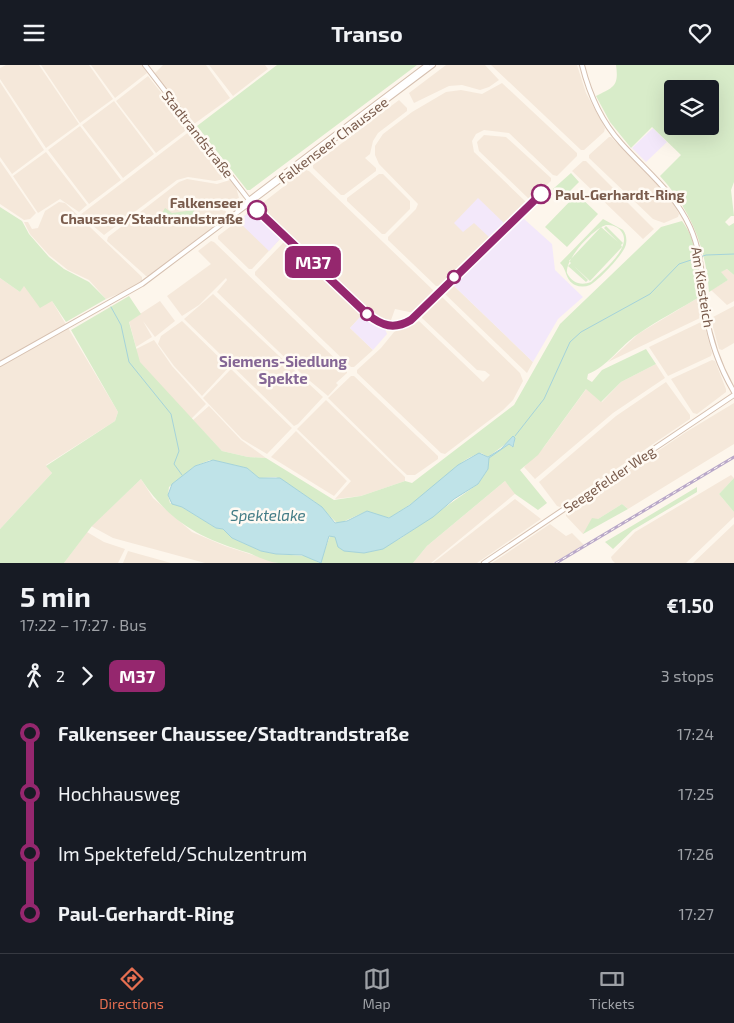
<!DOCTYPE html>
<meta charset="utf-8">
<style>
:root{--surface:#171b24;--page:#20242c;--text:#f1f3f6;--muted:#9ea1a6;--line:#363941;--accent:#e76f51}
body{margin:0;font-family:"Exo 2",sans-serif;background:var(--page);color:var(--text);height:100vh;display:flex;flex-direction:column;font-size:19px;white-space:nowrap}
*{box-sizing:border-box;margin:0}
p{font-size:16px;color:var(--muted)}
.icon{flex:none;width:28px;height:28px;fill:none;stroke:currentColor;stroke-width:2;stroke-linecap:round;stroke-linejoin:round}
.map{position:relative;height:498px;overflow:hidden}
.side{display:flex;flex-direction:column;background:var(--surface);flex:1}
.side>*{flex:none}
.badge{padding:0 10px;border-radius:8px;font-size:18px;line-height:32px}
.buttons{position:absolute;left:664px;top:15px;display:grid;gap:10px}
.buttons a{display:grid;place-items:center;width:55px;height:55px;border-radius:5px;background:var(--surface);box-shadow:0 5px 20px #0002;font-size:25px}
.map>.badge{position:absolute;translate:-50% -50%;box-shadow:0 0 0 2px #fff}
.legs{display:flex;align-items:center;gap:8px;height:55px;padding:0 20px;font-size:16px}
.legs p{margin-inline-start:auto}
.head{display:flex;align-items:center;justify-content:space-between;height:85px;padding:0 20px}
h1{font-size:28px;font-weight:700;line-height:38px}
ul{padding:0 20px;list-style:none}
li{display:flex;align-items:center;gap:18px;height:60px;font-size:19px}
li i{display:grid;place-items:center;width:8px;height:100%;margin:0 6px;background:currentColor}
li i::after{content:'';width:12px;height:12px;margin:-6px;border:4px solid;border-radius:50%;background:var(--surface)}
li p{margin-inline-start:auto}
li:first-child i{background:linear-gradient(#0000 50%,currentColor 0)}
li:last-child i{background:linear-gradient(currentColor 50%,#0000 0)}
header{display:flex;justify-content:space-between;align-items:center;height:65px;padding:0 20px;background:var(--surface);font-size:22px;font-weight:700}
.tab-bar{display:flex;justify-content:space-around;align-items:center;height:70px;border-top:1px solid var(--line);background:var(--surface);font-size:14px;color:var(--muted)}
.tab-bar a{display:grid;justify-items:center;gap:2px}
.tab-bar .current{color:var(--accent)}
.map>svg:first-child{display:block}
.residential{fill:#f5e8da}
.education{fill:#f3e8fa}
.green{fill:#d8ecc9;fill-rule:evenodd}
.water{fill:#bfe3e8;stroke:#a5d3da}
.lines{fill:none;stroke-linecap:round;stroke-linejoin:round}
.stream{stroke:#a5d3da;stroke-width:1}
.secondary-casing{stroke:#d6c0b0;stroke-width:6}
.secondary{stroke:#fff;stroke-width:4}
.rail-casing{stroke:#b9a8c9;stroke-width:3}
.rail{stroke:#fffaf3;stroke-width:1;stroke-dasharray:4;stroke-linecap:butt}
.line-1-casing{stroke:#fff;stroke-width:11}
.line-1{stroke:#95276e;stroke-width:8}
.stop-1-dot{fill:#fff;stroke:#95276e;stroke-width:2.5}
.labels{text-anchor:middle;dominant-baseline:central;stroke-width:5;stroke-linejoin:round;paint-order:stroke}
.street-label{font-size:14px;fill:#7a5c4d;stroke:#fffaf3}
.stop-label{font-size:14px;font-weight:bold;fill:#7a5c4d;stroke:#fffaf3;text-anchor:start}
.neighbourhood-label{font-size:15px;font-weight:bold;fill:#846695;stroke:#fffaf3}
.water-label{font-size:15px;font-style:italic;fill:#437c86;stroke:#fffaf3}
</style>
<header><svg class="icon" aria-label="menu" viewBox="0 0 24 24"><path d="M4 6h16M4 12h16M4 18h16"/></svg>Transo<svg class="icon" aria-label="heart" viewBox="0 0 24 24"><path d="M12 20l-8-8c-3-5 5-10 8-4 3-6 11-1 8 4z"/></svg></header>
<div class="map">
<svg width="734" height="498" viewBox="0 0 734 498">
<rect width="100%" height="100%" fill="#fdf6ec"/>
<path class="residential" d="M6 0H39L79 59 46 83 0 14V3Z
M41 0H89L113 34 80 58Z
M91 0H142L147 8 115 33Z
M163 0H206L230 33 194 59 154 9Z
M209 0H265L268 4 233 31Z
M446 0H485L499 15 489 22 480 25 462 20 449 21 414 38 409 28Z
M491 0H577L586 28 605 63 604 67 584 85H581Z
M148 11 189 63 156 88 116 36Z
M0 17 44 85 12 109 0 92Z
M502 18 577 88V91L557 111 553 110 509 68 484 65 476 69 472 76 474 87 526 137V140L439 221H436L388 175V172L416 144 418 139 379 99 375 90V81L383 69 412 47 446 27 461 25 482 29Z
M399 35 407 43V46L378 68 373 76 370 89 365 93 376 103V106L344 130H341L313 103V100Z
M114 36 154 89 123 113 82 60Z
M80 61 121 115 89 139 48 85Z
M190 66 225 108 224 114 215 116 188 112 177 115 104 170 80 150Z
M484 70 506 72 551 113V116L532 134H529L479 86 477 77Z
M609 72H611L668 130 679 149 678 152 664 158 653 154 589 93V90Z
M46 87 87 140 79 147 60 134 38 148 13 111Z
M0 96 36 148 30 154 24 155 0 139Z
M583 96H586L654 164 643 174 572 106Z
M306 105 309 106 433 225V228L414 248 395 244 390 258 379 254 260 142V140L287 119 286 117Z
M379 109H383L410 136V144L385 169H382L347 136V133Z
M187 114 217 119 230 115 236 122 239 133 224 144 229 151 149 211H146L107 176 108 172 179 117Z
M59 137 65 138 142 212V216L128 225 106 234 89 215 68 205 49 190 30 169 24 157H28L32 164 38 163 45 146Z
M251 146 254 147 280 171V174L252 204H249L218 174V171Z
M211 176 214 177 347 305V308L336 318 338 320 328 331 304 311 217 227 227 215 226 213 199 240 182 251 167 231 211 199 198 186Z
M286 177 362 250 350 263 373 285 354 302H351L255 210V207L283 178Z
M727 204 734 210V236L727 240 711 225 728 215 720 207Z
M0 213 20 227 24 220 52 236 118 347 115 356 46 400 52 408 0 464Z
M452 219 533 297 527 308 445 229Z
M213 229 323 332 298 359 294 361 184 254Z
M701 231 702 250 700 253 608 297 638 269Z
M442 232 520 308 523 316 513 335 503 345 445 389 441 388 357 308V305L381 283 394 267 419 256 483 317 490 310 485 306 477 305 422 253V249L438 233Z
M160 236 175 256 155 272 143 256 152 272 136 282 129 256Z
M734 241V278L722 285 719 284 711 255 713 252Z
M182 256 229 302 202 331 174 301 158 279 161 271Z
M701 257 704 259 712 288 711 291 668 311 649 282Z
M154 275 172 301 206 339 191 354 139 297 136 284Z
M712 295 715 296 726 324V327L697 349 693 348 671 314Z
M656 299 665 313 613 348 535 414 524 402 544 382 587 323 602 337 621 317Z
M231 304 292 363 267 389 242 374 203 333Z
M351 311H354L438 391V394L415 410H407L395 399 328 333Z
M666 317 690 350V354L560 442 557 441 539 417 616 351Z
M326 335 405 412V416L361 431 335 434 351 416 297 364Z
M734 338V379L628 444 622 439 598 454 583 469 566 451V448L686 367Z
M209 341 241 375 266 393 248 392 222 386 193 355Z
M296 366 347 416 334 431 271 392Z
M731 410 734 413 719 429 734 447V452L686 498H615L612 495 611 492 635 467Z
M141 414 153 433 192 467 225 481 278 498H205L113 473 91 461Z
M505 416 516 428 431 498H413L427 481Z
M515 434 541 454 477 498H433Z
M550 459 566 471 572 468 584 480 553 498H492Z
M734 459V498H693Z
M87 467 104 477 125 484 118 498H64Z
M128 486 146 491 171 498H123Z"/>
<path class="education" d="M653 63 667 77 646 97 632 83Z
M478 133 505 159 490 173 474 158 463 167 454 158Z
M251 146 254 147 280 171V174L269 186 238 156Z
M523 153 552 179 555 205 583 232 558 254 533 297 452 219Z
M362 250 385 264 387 269 373 285 350 263Z"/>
<path class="green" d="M277 0H417L250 125H247L197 61Z
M616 0H734V117L731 125 734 151H731L725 157 729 161 734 158V210L727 204 721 207 728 215 709 227C706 183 691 145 660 111L681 90 652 62 631 83 610 57 596 31C614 22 619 21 616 0ZM672 24H710V61H672Z
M571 108 579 117 562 134 553 124Z
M577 129 598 149 567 182 545 162Z
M0 142 22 156 29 169 49 192 64 204 89 217 106 234 66 257 52 236 40 243 24 221 20 227 0 213Z
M165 143 172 148 194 145 192 153 170 157 160 152Z
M603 154 623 165C626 169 627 174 626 179 625 188 598 216 590 220 585 222 580 222 575 220 565 215 567 204 560 198ZM606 160C612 160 617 161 621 166 634 181 602 207 591 217 581 221 572 218 567 208 565 194 593 164 606 160Z
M682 156C698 177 700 206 701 231 680 244 658 255 638 269 620 281 607 302 588 309L587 314 592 317 602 305 646 284 656 299 621 317 601 337 586 324 538 390 520 405 547 438 538 445 515 429 505 416 427 481 413 498H320L330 471 335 472 342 485 364 488 378 485 401 473 478 419 488 404V393L509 379 512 382 514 381 515 372 488 392 481 388C464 392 449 408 436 420 423 432 406 442 391 452L385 453 367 446 338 459 315 437 282 415 276 412 259 413 247 403 210 395 195 401 169 422 168 430 170 438 182 442 216 463 223 464 232 473 261 486 276 489 306 491 320 498C306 498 291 498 278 498 268 497 258 492 249 488 200 473 170 458 141 414L92 461 64 498H0V464L52 408 46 401 115 356 118 347 71 265 129 231 141 249 129 257 140 297 222 386 248 392 266 393 334 435 361 431 405 416 412 418 514 340 560 259 661 162Z
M606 161 623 178 621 180 622 182 590 216 574 201 588 215 586 217 568 201 571 198 569 196 601 162 618 177 604 163Z
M734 413V447L719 429Z
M697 422V427L633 465 613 484 605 477Z
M622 439 628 444 583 469 592 453 598 454Z"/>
<path class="water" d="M513 371 515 373 513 382 509 379 489 393 488 404 478 419 454 434 433 452 383 484 364 488 344 486 338 482 335 472 329 471 321 498 302 490 276 489 261 486 232 473 223 464 216 463 182 442 172 439 168 430 172 419 195 401 213 395 247 403 259 413H280L322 442 335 458 347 456 367 446 389 453 410 440 458 400 479 388 488 392 501 384Z"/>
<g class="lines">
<path class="stream" d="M111 242 121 260 129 297 171 349 179 386 174 399 182 410
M515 371 544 334 570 277 581 267 650 229 679 199 706 190 734 189"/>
<g class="secondary-casing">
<path id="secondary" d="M145 0 249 135
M582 0C589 28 601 56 621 78 646 106 674 127 690 162 703 191 702 218 706 248 710 276 720 303 734 327
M237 144 427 0
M0 299 142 219 433 0
M484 498 734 330"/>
</g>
<use href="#secondary" class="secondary"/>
<g class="rail-casing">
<path id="rail" d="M556 498 734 392"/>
</g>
<use href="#rail" class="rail"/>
</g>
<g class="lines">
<g class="line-1-casing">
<path id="line-1" d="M257 145 367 249C382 261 394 265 411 255L541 129"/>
</g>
<use href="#line-1" class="line-1"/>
</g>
<g class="stop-1-dot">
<circle cx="541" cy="129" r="9"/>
<circle cx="257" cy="145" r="9"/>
<circle cx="454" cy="212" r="6"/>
<circle cx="367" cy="249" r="6"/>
</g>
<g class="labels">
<g class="street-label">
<text transform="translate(198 69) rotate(52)">Stadtrandstraße</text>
<text transform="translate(333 75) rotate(-37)">Falkenseer Chaussee</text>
<text transform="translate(703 222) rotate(81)">Am Kiesteich</text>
<text transform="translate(609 414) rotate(-34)">Seegefelder Weg</text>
</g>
<g class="stop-label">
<text x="555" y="129">Paul-Gerhardt-Ring</text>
<text x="243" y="137" text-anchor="end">Falkenseer<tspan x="243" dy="16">Chaussee/Stadtrandstraße</tspan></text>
</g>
<g class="neighbourhood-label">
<text x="283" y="296">Siemens-Siedlung<tspan x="283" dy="17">Spekte</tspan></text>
</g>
<g class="water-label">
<text x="268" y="450">Spektelake</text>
</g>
</g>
</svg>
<div class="buttons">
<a><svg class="icon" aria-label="layers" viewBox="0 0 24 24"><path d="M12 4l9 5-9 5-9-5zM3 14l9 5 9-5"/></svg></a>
</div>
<b class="badge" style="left:313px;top:197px;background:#95276e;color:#fff">M37</b>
</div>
<section class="side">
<div class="head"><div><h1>5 min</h1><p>17:22 – 17:27 · Bus</p></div><b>€1.50</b></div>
<div class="legs"><svg class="icon" aria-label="walk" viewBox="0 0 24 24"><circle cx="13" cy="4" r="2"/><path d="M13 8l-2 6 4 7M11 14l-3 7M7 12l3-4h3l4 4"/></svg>2<svg class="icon" aria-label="forward" viewBox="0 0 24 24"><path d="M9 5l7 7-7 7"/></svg><b class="badge" style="background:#95276e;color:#fff">M37</b><p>3 stops</p></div>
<ul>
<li><i style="color:#95276e"></i><b>Falkenseer Chaussee/Stadtrandstraße</b><p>17:24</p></li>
<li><i style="color:#95276e"></i><span>Hochhausweg</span><p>17:25</p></li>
<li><i style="color:#95276e"></i><span>Im Spektefeld/Schulzentrum</span><p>17:26</p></li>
<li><i style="color:#95276e"></i><b>Paul-Gerhardt-Ring</b><p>17:27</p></li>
</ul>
</section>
<nav class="tab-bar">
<a class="current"><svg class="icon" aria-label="directions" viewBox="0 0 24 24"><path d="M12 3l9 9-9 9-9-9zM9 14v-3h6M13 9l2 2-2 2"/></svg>Directions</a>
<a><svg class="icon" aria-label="map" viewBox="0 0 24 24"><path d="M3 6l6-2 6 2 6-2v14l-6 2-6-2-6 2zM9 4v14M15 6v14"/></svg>Map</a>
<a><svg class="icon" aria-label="tickets" viewBox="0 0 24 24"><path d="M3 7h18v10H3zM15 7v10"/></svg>Tickets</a>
</nav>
